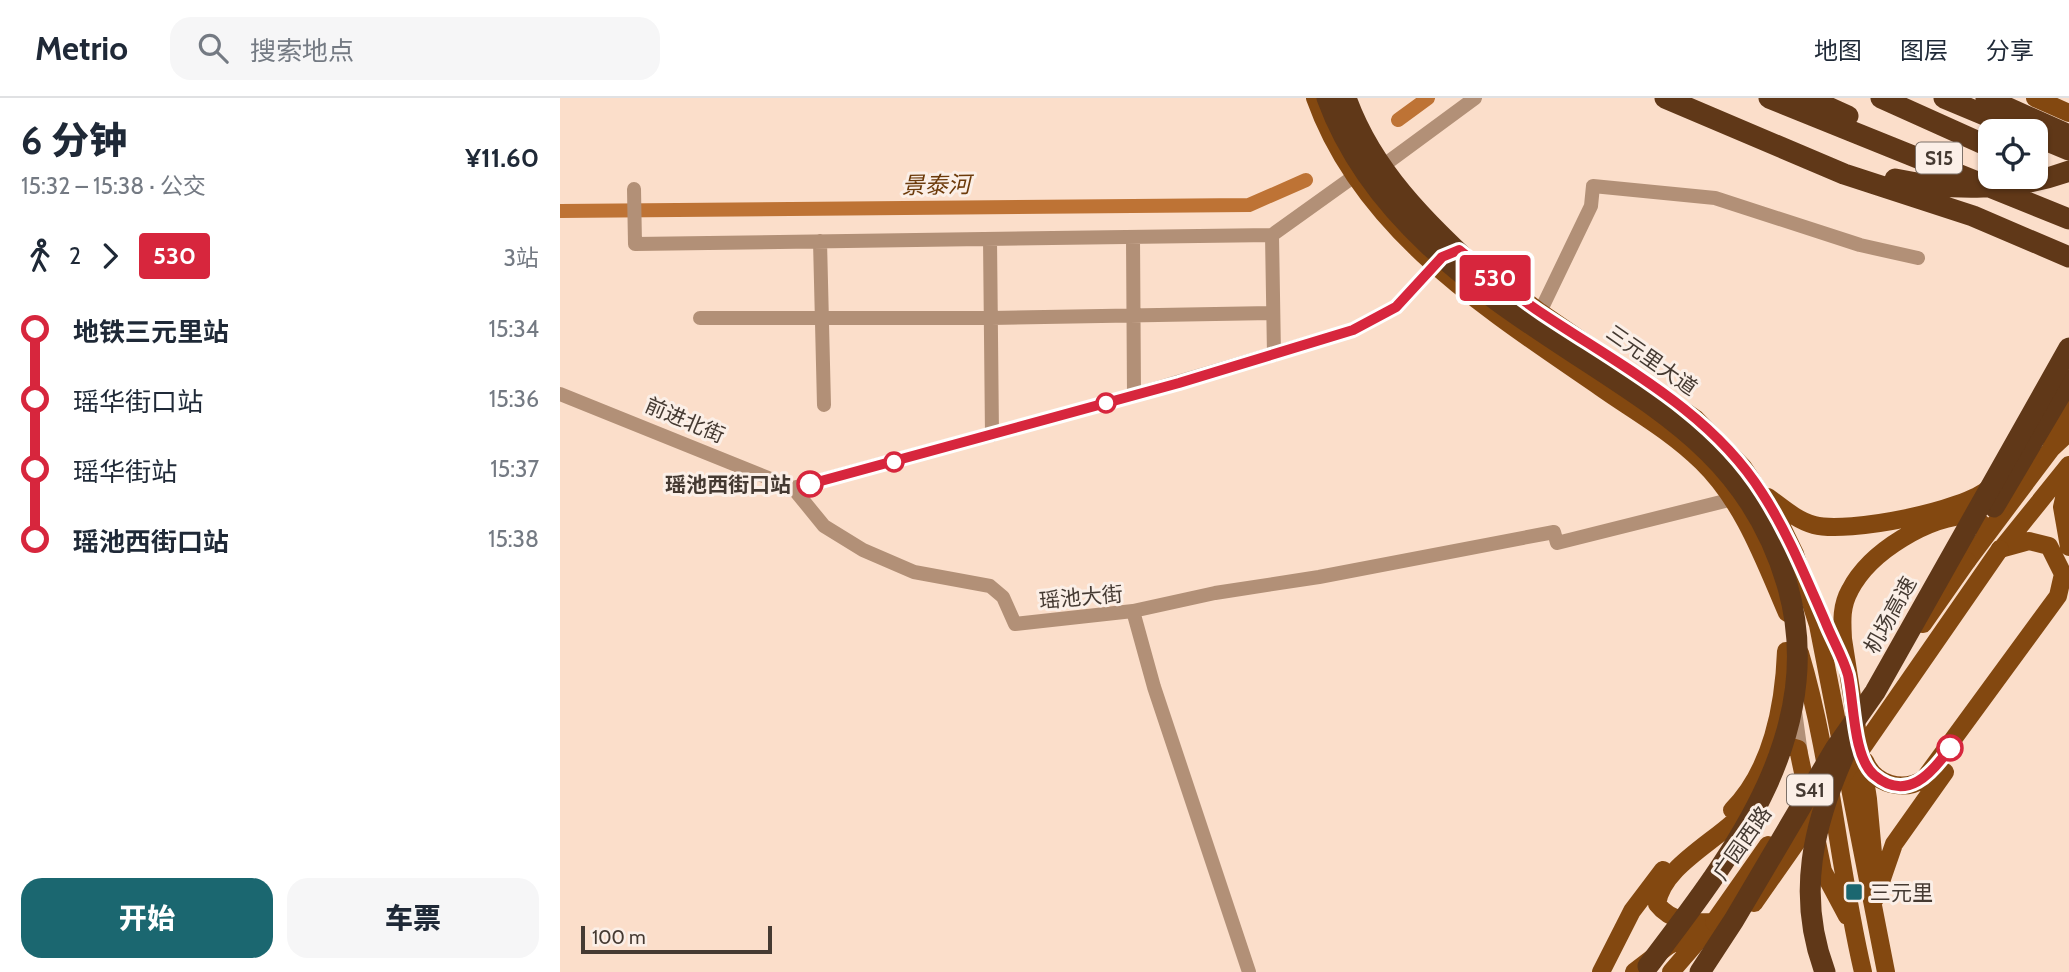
<!DOCTYPE html>
<html lang="zh">
<meta charset="utf-8">
<style>
:root{--surface:#fff;--page:#f6f6f7;--text:#1f2937;--muted:#747a83;--line:#e0e1e3;--accent:#1b6770}
body{margin:0;font-family:Cabin,"Noto Sans SC",sans-serif;background:var(--page);color:var(--text);height:100vh;display:flex;flex-direction:column;font-size:26px;white-space:nowrap}
*{box-sizing:border-box;margin:0}
p{font-size:23px;color:var(--muted)}
.icon{flex:none;width:38px;height:38px;fill:none;stroke:currentColor;stroke-width:2;stroke-linecap:round;stroke-linejoin:round}
.map{position:relative;flex:1;overflow:hidden}
.details{display:flex;flex-direction:column;background:var(--surface);width:560px}
.details>*{flex:none}
.badge{padding:0 14px;border-radius:5px;font-size:24px;line-height:46px}
.tools{position:absolute;left:1418px;top:21px;display:grid;gap:14px}
.tools a{display:grid;place-items:center;width:70px;height:70px;border-radius:14px;background:var(--surface);box-shadow:0 2px 5px #0004;font-size:35px}
.scale{position:absolute;left:21px;bottom:18px;width:191px;box-sizing:border-box;padding-left:7px;border:4px solid #453a32;border-top:0;font-size:19px;line-height:24px;white-space:nowrap;color:#453a32;-webkit-text-stroke:5px #fbefe7;paint-order:stroke}
.map>.badge{position:absolute;translate:-50% -50%;box-shadow:0 0 0 4px #fff}
.legs{display:flex;align-items:center;gap:10px;height:77px;padding:0 21px;font-size:23px}
.legs p{margin-inline-start:auto}
.overview{display:flex;align-items:center;justify-content:space-between;height:119px;padding:0 21px}
h1{font-size:38px;font-weight:800;line-height:52px}
.primary-button{display:flex;gap:14px;margin-top:auto;padding:14px 21px}
.primary-button a{flex:1;height:80px;border-radius:21px;background:var(--accent);color:#fff;font-size:28px;font-weight:800;line-height:80px;text-align:center}
.primary-button a+a{background:var(--page);color:var(--text)}
ul{padding:0 21px;list-style:none}
li{display:flex;align-items:center;gap:24px;height:70px;font-size:26px}
li i{display:grid;place-items:center;width:10px;height:100%;margin:0 9px;background:currentColor}
li i::after{content:'';width:18px;height:18px;margin:-9px;border:5px solid;border-radius:50%;background:var(--surface)}
li p{margin-inline-start:auto}
li:first-child i{background:linear-gradient(#0000 50%,currentColor 0)}
li:last-child i{background:linear-gradient(currentColor 50%,#0000 0)}
header{display:flex;align-items:center;gap:42px;box-sizing:border-box;height:98px;padding:0 35px;background:var(--surface);border-bottom:2px solid var(--line)}
header strong{font-size:33px}
nav{display:flex;gap:38px;margin-inline-start:auto;font-size:24px}
.search{width:490px;height:63px;background:var(--page);display:flex;align-items:center;gap:18px;box-sizing:border-box;padding:0 24px;border-radius:21px;color:var(--muted);font-size:26px}
main{display:flex;flex:1;min-height:0}
.map>svg:first-child{display:block}
.lines{fill:none;stroke-linecap:round;stroke-linejoin:round}
.canal{stroke:#be7335;stroke-width:14}
.minor{stroke:#b29077;stroke-width:14}
.major{stroke:#834810;stroke-width:18}
.highway{stroke:#603818;stroke-width:21}
.major-bridge{stroke:#834810;stroke-width:18}
.highway-bridge{stroke:#603818;stroke-width:21}
.line-1-casing{stroke:#fff;stroke-width:16}
.line-1{stroke:#d7263d;stroke-width:10}
.stop-1-dot{fill:#fff;stroke:#d7263d;stroke-width:3.5}
.poi-dot{fill:#1b6770;stroke:#fbefe7;stroke-width:2.5}
.labels{text-anchor:middle;dominant-baseline:central;stroke-width:6;stroke-linejoin:round;paint-order:stroke}
.shield{fill:#fbefe7;stroke:#7c7068;stroke-width:2}
.shield-label{font-size:19px;font-weight:bold;fill:#453a32}
.street-label{font-size:21px;fill:#453a32;stroke:#fbefe7}
.stop-label{font-size:21px;font-weight:bold;fill:#453a32;stroke:#fbefe7;text-anchor:end}
.poi-label{font-size:21px;fill:#453a32;stroke:#fbefe7;text-anchor:start}
.water-label{font-size:23px;font-style:italic;fill:#6c3a0a;stroke:#fbefe7}
</style>
<header>
<strong>Metrio</strong>
<div class="search"><svg class="icon" aria-label="search" viewBox="0 0 24 24"><circle cx="10" cy="10" r="6"/><path d="M15 15l6 6"/></svg>搜索地点</div>
<nav><a>地图</a><a>图层</a><a>分享</a></nav>
</header>
<main>
<section class="details">
<div class="overview"><div><h1>6 分钟</h1><p>15:32 – 15:38 · 公交</p></div><b>¥11.60</b></div>
<div class="legs"><svg class="icon" aria-label="walk" viewBox="0 0 24 24"><circle cx="13" cy="4" r="2"/><path d="M13 8l-2 6 4 7M11 14l-3 7M7 12l3-4h3l4 4"/></svg>2<svg class="icon" aria-label="forward" viewBox="0 0 24 24"><path d="M9 5l7 7-7 7"/></svg><b class="badge" style="background:#d7263d;color:#fff">530</b><p>3站</p></div>
<ul>
<li><i style="color:#d7263d"></i><b>地铁三元里站</b><p>15:34</p></li>
<li><i style="color:#d7263d"></i><span>瑶华街口站</span><p>15:36</p></li>
<li><i style="color:#d7263d"></i><span>瑶华街站</span><p>15:37</p></li>
<li><i style="color:#d7263d"></i><b>瑶池西街口站</b><p>15:38</p></li>
</ul>
<div class="primary-button"><a>开始</a><a>车票</a></div>
</section>
<div class="map">
<svg width="1509" height="874" viewBox="0 0 1509 874">
<rect width="100%" height="100%" fill="#fbdeca"/>
<g class="lines">
<path class="canal" d="M838 22 868 0
M0 113 689 107 746 82"/>
<path class="minor" d="M820 70 915 0
M74 91 75 146 712 137 793 79
M712 137 714 257
M573 139 574 297
M430 141 432 337
M260 143 264 307
M980 214 1031 108 1033 88 1155 100 1300 147 1358 160
M140 220H431L713 215
M0 296 233 390 264 428 303 452 354 474 430 488 443 499 455 526 573 513 594 589 689 874
M233 390 574 297 793 232 836 209 882 159
M573 513 655 495 759 479 994 434 997 445 1173 401
M1235 613 1241 656"/>
<path class="major" d="M755 0C802 133 928 212 1040 289 1074 313 1112 334 1142 364 1184 405 1204 462 1227 515
M1475 0 1509 15
M913 162 980 214 1136 321 1183 369 1219 423 1235 456 1258 527 1326 874
M1492 347 1509 303
M1509 379 1502 409 1509 449
M1208 399C1222 409 1236 422 1254 427 1287 436 1406 413 1430 389
M1443 449 1509 367
M1407 463 1491 351 1509 334
M1240 555C1271 659 1278 768 1303 874
M1216 655 1224 647 1238 651 1249 703
M1305 663C1315 687 1343 694 1364 681L1498 498 1503 476 1489 448 1469 443 1440 451
M1172 712C1212 672 1224 607 1226 553
M1257 744 1263 773 1287 818
M1314 766 1308 701 1283 541C1282 523 1281 508 1290 492 1310 453 1369 418 1412 417L1424 428 1425 439
M1315 801 1334 746 1385 674
M1154 824C1132 825 1111 824 1097 806 1103 764 1168 739 1191 705
M1041 874 1072 813 1103 772
M1074 874 1108 848 1151 826
M1111 874 1149 830"/>
<path class="highway" d="M1105 0 1284 76 1413 118 1509 159
M1209 0 1509 121
M1248 0 1288 18
M1321 0 1430 49
M1384 0 1463 33
M1426 0 1509 37
M1475 38 1509 52
M1335 81C1391 93 1455 93 1509 73
M1434 409 1509 282"/>
<path class="major-bridge" d="M1363 526 1407 463
M1280 682 1440 451
M1194 805 1262 708
M1154 824 1208 747"/>
<path class="highway-bridge" d="M767 0C810 118 913 189 1014 255 1112 319 1192 367 1227 486 1270 633 1172 758 1088 868
M786 0C812 73 865 123 920 175
M1140 874 1174 822 1275 651 1315 594 1509 250
M1265 874C1236 797 1253 726 1286 653"/>
</g>
<g class="lines">
<g class="line-1-casing">
<path id="line-1" d="M250 386 619 285 793 232 836 209 882 159 899 152C926 173 954 197 983 216 1061 268 1151 314 1202 395 1228 435 1246 480 1265 523 1272 541 1283 559 1288 577 1294 604 1293 659 1314 677 1347 705 1372 675 1390 650"/>
</g>
<use href="#line-1" class="line-1"/>
</g>
<g class="stop-1-dot">
<circle cx="546" cy="305" r="9"/>
<circle cx="334" cy="364" r="9"/>
<circle cx="250" cy="386" r="12"/>
<circle cx="1390" cy="650" r="12"/>
</g>
<rect class="poi-dot" x="1285" y="785" width="18" height="18" rx="3.5"/>
<g class="labels">
<g class="shield">
<rect x="1356" y="44.5" width="46" height="31" rx="5"/>
<rect x="1227" y="676.5" width="46" height="31" rx="5"/>
</g>
<g class="shield-label">
<text x="1379" y="60">S15</text>
<text x="1250" y="692">S41</text>
</g>
<g class="street-label">
<text transform="translate(1092 262) rotate(35)">三元里大道</text>
<text transform="translate(125 322) rotate(23)">前进北街</text>
<text transform="translate(521 499) rotate(-5)">瑶池大街</text>
<text transform="translate(1330 517) rotate(-61)">机场高速</text>
<text transform="translate(1182 745) rotate(-55)">广园西路</text>
</g>
<g class="stop-label">
<text x="231" y="386">瑶池西街口站</text>
</g>
<g class="poi-label">
<text x="1310" y="794">三元里</text>
</g>
<g class="water-label">
<text transform="translate(376 87) rotate(-1)">景泰河</text>
</g>
</g>
</svg>
<div class="tools">
<a><svg class="icon" aria-label="locate" viewBox="0 0 24 24"><circle cx="12" cy="12" r="6"/><path d="M12 2v4M12 18v4M2 12h4M18 12h4"/></svg></a>
</div>
<div class="scale">100 m</div>
<b class="badge" style="left:935px;top:180px;background:#d7263d;color:#fff">530</b>
</div>
</main>
